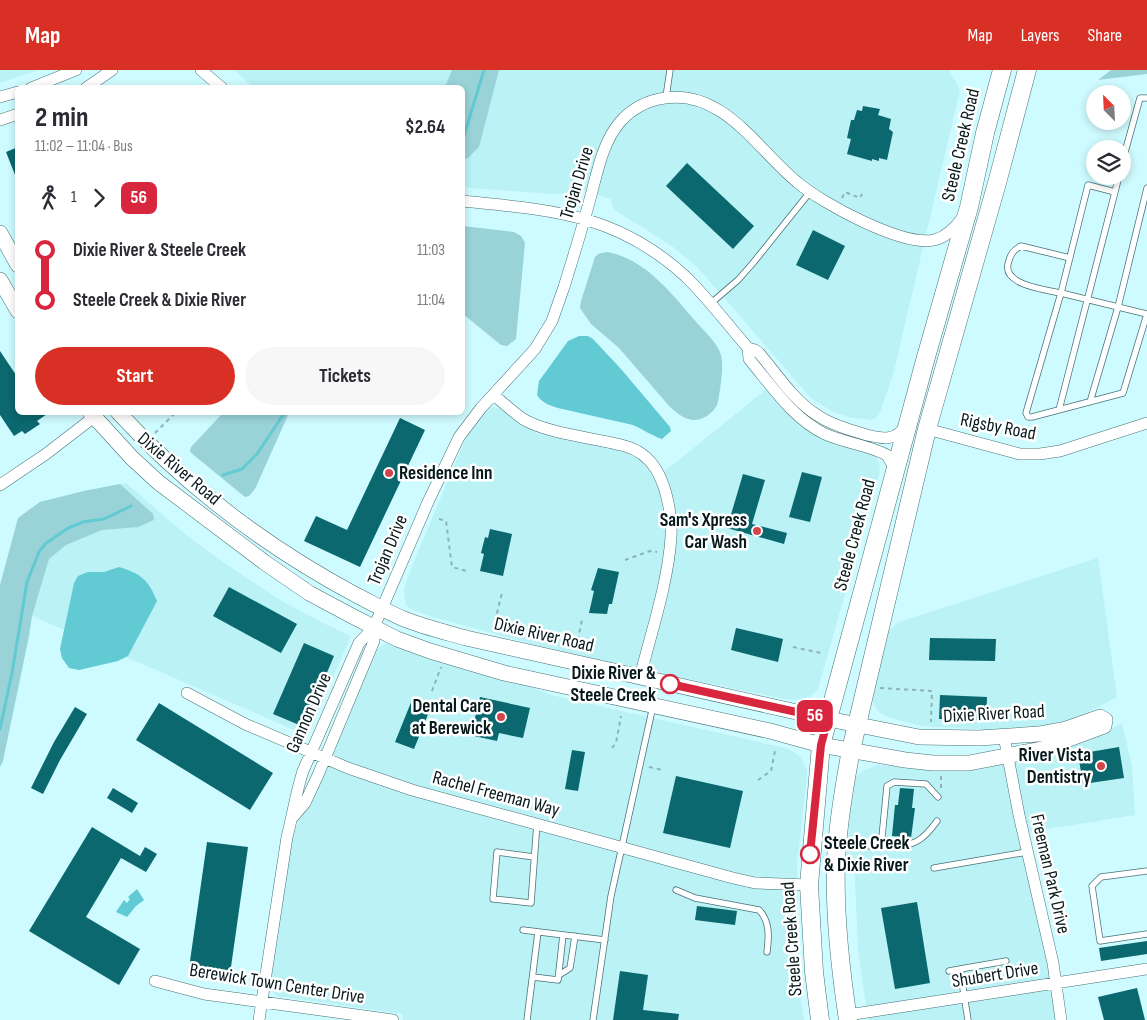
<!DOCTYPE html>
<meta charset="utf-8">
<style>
:root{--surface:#fff;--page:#f7f7f7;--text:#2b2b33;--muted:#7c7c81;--accent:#d93025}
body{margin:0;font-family:"Sofia Sans Condensed",sans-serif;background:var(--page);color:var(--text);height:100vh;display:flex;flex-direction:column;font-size:19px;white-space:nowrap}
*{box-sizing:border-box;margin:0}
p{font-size:16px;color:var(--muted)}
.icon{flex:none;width:28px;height:28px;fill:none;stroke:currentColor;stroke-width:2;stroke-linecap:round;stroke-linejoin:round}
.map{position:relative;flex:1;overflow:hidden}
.drawer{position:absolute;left:15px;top:15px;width:450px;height:330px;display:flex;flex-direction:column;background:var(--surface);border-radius:8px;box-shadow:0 2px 8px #0003}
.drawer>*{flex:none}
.badge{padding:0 10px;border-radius:8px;font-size:18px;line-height:32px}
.needle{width:32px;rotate:336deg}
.controls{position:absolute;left:1086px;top:15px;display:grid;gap:10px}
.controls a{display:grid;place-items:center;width:45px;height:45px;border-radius:50%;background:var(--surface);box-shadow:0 2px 8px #0003;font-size:25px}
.map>.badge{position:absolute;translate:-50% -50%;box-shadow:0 0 0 2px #fff}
.legs{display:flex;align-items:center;gap:8px;height:55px;padding:0 20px;font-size:16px}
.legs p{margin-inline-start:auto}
.head{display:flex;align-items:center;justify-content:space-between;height:85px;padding:0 20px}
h1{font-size:28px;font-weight:700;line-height:38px}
.cta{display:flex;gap:10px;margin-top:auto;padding:10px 20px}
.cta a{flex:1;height:58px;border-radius:30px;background:var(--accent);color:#fff;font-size:20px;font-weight:700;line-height:58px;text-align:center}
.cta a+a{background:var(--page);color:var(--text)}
ul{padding:0 20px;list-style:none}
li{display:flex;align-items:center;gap:18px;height:50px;font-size:19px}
li i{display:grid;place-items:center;width:8px;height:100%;margin:0 6px;background:currentColor}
li i::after{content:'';width:12px;height:12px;margin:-6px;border:4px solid;border-radius:50%;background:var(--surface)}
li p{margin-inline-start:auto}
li:first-child i{background:linear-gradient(#0000 50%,currentColor 0)}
li:last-child i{background:linear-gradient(currentColor 50%,#0000 0)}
header{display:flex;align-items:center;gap:30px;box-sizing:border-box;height:70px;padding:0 25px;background:var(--accent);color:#fff}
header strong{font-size:24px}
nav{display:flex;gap:28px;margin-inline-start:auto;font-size:18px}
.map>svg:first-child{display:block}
.built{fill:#baf2f6}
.green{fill:#99d3d8}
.water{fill:#61cad2}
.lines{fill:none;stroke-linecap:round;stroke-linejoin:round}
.stream{stroke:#61cad2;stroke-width:3}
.building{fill:#0a686e}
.lane-casing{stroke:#487175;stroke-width:7}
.street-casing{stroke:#487175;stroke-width:12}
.secondary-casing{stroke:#487175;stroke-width:16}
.primary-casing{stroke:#487175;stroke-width:19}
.path{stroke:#8eb2b5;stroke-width:2;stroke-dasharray:4 4;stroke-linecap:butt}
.lane{stroke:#fff;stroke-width:5.5}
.street{stroke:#fff;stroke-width:11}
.secondary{stroke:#fff;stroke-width:15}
.primary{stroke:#fff;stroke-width:18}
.line-1-casing{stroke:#fff;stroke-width:11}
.line-1{stroke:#d7263d;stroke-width:8}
.poi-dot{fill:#d3434a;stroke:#fff;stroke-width:2}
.stop-1-dot{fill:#fff;stroke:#d7263d;stroke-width:2.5}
.labels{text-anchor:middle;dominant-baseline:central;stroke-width:5;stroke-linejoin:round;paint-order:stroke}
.street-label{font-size:19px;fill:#08191b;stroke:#fff}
.poi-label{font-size:19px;font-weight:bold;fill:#08191b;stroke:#fff;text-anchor:end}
.stop-label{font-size:19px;font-weight:bold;fill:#08191b;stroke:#fff;text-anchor:end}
</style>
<header>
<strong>Map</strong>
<nav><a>Map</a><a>Layers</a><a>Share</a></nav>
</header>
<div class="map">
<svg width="1147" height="950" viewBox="0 0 1147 950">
<rect width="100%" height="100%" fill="#cefbff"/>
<path class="built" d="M0 0H38L0 13Z
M234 0H949L960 20 893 305 879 345 872 350 849 347 833 342 811 328 698 198 672 176 616 141 612 136 611 129 576 118 569 123 553 124 470 118 463 115 462 18 253 17Z
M768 318 781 335 875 386 879 393 880 401 818 619 810 627 804 629 789 630 580 587 433 547 413 540 406 535 404 520 408 506 454 396 466 368 485 341 492 337 499 338 520 355 539 364 603 376 638 387 655 409Z
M126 413 190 468 227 495 282 531 325 554 351 566 308 666 32 546 18 448 40 432 84 421Z
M1098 488 1117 627 1077 648 1052 655 1026 659 989 660 921 656 887 647 880 643 876 638 873 631V622L888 561 899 552Z
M388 573 509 609 551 625 786 678 799 685 807 700V707L797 794 799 919 804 950H403V944L276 926 270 919 291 771 295 759 317 715 376 580 384 574Z
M1122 653 1132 697 1135 745 1022 763 1060 950H868L858 878 854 789 846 790 853 715 857 706 863 701 877 695 933 699H970L1001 695 1032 688 1098 666Z"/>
<path class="green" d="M452 0H499L479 77 468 88 463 89 462 18 445 17Z
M1111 0H1147V4L1098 10Z
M463 156 514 162 521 166 525 173 516 269 507 276 501 275 463 244Z
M607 182C647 189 673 226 698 254 706 263 718 274 721 285 723 294 722 303 721 312 720 319 719 328 717 335 715 339 711 343 707 346 692 355 681 347 670 337L619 278 591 254 580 238 581 231 595 187 598 184Z
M223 343H289L255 419 249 426 245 427 190 382 191 377Z
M120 414 153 444 154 450 138 457 102 460 66 475 49 489 32 546 29 566 3 691 0 697V515L18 448 40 432 84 421Z"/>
<path class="water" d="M579 266H588L593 269 621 299 670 357 671 361 662 369C652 366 643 359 633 355L558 338C549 335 542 333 537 325L539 311 550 296 568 271Z
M119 497C141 504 148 509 157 531L128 586 118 591 79 600 69 598 62 588 60 579 74 513 78 506 88 502H104Z
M137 819 144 830 136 836 127 847 116 842 124 830 127 833 130 829 128 827Z"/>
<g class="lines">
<path class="stream" d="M462 72 484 0
M223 405 242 399 257 384 285 342
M0 659 12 603 27 512 39 482 45 474 68 458 83 452 104 449 131 436"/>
</g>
<path class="building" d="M863 36 880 39 878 45 891 49 889 59 893 62 887 90 879 88V91L872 89V91L847 84 851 69 847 68 851 50H854L857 40 862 41Z
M18 77V110H17L6 82Z
M687 93 754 156 733 179 666 116Z
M813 160 845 176 828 210 796 195Z
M0 281 18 308V342H50L37 351 40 354 25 364 22 361 14 366 0 345Z
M400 348 425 360 360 497 304 471 316 446 347 460Z
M802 402 822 407 810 452 789 447Z
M743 404 765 410 752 454 787 463 784 474 727 458Z
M490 459 512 464 503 506 480 501 484 484 481 483 485 467 488 468Z
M598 498 619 502 612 534H609L607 544 589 543 594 521 591 520Z
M229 517 297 554 281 583 213 546Z
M736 558 783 569 778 592 731 580Z
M930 568 996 569 995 591 929 590Z
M304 573 334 586 304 657 273 644Z
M940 625 987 627 986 650 939 649Z
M480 627 530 638 523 668 499 663 497 671 474 666 476 657 473 656Z
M412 630 431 637 414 679 395 672Z
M159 633 273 703 250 740 136 670Z
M75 637 87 644 60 690 43 724 31 718 54 672Z
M1119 677 1124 708 1083 714 1078 684Z
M572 680 585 682 578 721 565 719Z
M676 706 743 721 730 778 663 763Z
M113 718 138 733 132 743 107 728Z
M900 718 914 719 912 738H915L911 768 892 766 895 735H898Z
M92 757 140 786 145 777 157 784 146 802 121 788 86 847 140 879 119 915 29 861Z
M207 772 248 777 230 904 189 898Z
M917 832 930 913 895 919 881 838Z
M697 836 737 841 735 855 695 850Z
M1147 871V884L1101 891 1099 878Z
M620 901 648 905 643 940 679 944 678 950H613Z
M1137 918 1145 950H1104L1098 927Z"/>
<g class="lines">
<g class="lane-casing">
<path id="lane" d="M666 27 670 0
M1122 93 1140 28H1147
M1119 106 1115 122 1088 115 1061 223 1147 244
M1070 188 1021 176C1013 180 1010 185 1008 194 1003 215 1046 220 1061 223L1026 343 1028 347H1032L1123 323 1147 244
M710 234 738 210 753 193 810 122
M1090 332 1118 237 1147 118
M1059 340 1115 122
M937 751C923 771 912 778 887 775L882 767 887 716 894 712 926 714 938 727
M534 787 497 782 493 829 531 833 537 753
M934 798 1027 782
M1147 801 1101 807 1092 816 1100 871 1147 864
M676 820 695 828 759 840C770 851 769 867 767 882
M523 860 605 870
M949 901 960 899
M559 905 570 898 575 866
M533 907 558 910 563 865
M527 950 538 862
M593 950 611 826 653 636
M968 950 960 899 1006 891"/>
</g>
<g class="street-casing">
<path id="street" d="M201 0 222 18
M31 18 76 0
M86 18 112 0
M0 27 18 22
M0 50 18 44
M462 131C550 140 616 143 685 206 708 228 727 254 748 278L755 280 759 283C777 304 794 331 817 345 832 355 850 360 867 365 883 369 895 371 905 357
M748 278 749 289C771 315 793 349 825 364 845 373 868 375 887 385L892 394 894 402
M494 325C503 333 513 342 523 349 548 364 596 368 625 376 654 384 664 410 669 437 670 447 672 457 671 467 668 513 651 563 640 607
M927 359 1020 384H1040L1060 381 1147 353
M0 415 46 384 94 347
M187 623 245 654 348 698 412 720 733 808 755 813 809 815
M1004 666 1019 745 1053 893 1061 950
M293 747 305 733 318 705 374 571V557
M155 911 204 924 393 950
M848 945 1147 899
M259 950 287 767C293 744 296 722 303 701L359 573 374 557 428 432 459 367 481 338 535 279 552 251 564 217C573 188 582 159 590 129 597 104 602 73 620 52 631 39 648 30 665 28 723 19 758 80 797 112 821 133 903 177 934 170 947 167 956 157 963 147"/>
</g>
<g class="secondary-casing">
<path id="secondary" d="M0 163 18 195
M0 210 18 241
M90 342 132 388 158 412 264 492 309 523 352 546 397 569 430 581 504 603 770 661 821 675 905 690 933 693H969L1042 679 1104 656 1105 650 1100 647 1066 659 1039 664 979 668 919 667 828 649 466 568C445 562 424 557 404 549 387 542 372 533 356 525 268 478 186 416 118 342"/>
</g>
<g class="primary-casing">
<path id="primary" d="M820 950 814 902 809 815 821 675 926 287 969 137 985 63 1002 0
M848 950C840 897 834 844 836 790 838 753 844 717 851 680L927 359 997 113 1027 0"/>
</g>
<path class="path" d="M842 128 845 122 860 128 862 124
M155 363 176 342
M439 449 446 451 452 497 467 501
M625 490 650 481 657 482
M493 559 502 523
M793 577 821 583
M576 578 582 550
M880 618 932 621 931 652
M432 621 441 597
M612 678 616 673 621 646
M649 697 662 700
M941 706V719
M758 710 771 701 775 681
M852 779H871L878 775"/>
<use href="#lane" class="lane"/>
<use href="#street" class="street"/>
<use href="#secondary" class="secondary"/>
<use href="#primary" class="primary"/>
</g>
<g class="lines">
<g class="line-1-casing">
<path id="line-1" d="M670 614 828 649 821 675 810 784"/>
</g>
<use href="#line-1" class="line-1"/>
</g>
<g class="poi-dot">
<circle cx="389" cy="403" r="5"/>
<circle cx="757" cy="461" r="5"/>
<circle cx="501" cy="647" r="5"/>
<circle cx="1101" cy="696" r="5"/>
</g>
<g class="stop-1-dot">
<circle cx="670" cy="614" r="9"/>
<circle cx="810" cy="784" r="9"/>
</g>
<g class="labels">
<g class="street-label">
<text transform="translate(961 75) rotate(-77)">Steele Creek Road</text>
<text transform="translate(577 113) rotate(-73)">Trojan Drive</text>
<text transform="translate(998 357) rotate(11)">Rigsby Road</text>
<text transform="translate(179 399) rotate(40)">Dixie River Road</text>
<text transform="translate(855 465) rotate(-75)">Steele Creek Road</text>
<text transform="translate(388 480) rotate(-67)">Trojan Drive</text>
<text transform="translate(544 565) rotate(13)">Dixie River Road</text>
<text transform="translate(309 643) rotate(-66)">Gannon Drive</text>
<text transform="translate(994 644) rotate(-3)">Dixie River Road</text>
<text transform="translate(496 724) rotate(15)">Rachel Freeman Way</text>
<text transform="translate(1050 804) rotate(77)">Freeman Park Drive</text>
<text transform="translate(792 869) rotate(-94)">Steele Creek Road</text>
<text transform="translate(995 905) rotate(-9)">Shubert Drive</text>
<text transform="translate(277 914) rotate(9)">Berewick Town Center Drive</text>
</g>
<g class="poi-label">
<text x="399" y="403" text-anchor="start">Residence Inn</text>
<text x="747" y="450">Sam's Xpress<tspan x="747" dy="22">Car Wash</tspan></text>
<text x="491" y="636">Dental Care<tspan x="491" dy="22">at Berewick</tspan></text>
<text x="1091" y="685">River Vista<tspan x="1091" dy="22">Dentistry</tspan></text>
</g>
<g class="stop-label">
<text x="656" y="603">Dixie River &amp;<tspan x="656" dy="22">Steele Creek</tspan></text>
<text x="824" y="773" text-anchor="start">Steele Creek<tspan x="824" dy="22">&amp; Dixie River</tspan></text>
</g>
</g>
</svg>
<div class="controls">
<a><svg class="needle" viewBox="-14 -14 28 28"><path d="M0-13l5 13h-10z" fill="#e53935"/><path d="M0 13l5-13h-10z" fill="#7c7c81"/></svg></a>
<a><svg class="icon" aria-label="layers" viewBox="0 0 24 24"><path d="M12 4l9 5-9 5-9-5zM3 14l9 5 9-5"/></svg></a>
</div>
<b class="badge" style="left:815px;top:646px;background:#d7263d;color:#fff">56</b>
<section class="drawer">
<div class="head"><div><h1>2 min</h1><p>11:02 – 11:04 · Bus</p></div><b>$2.64</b></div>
<div class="legs"><svg class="icon" aria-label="walk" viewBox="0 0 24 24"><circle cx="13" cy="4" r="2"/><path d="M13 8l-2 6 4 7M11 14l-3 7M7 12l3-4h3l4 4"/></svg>1<svg class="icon" aria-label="forward" viewBox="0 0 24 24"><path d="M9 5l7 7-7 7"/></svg><b class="badge" style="background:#d7263d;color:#fff">56</b></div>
<ul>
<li><i style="color:#d7263d"></i><b>Dixie River &amp; Steele Creek</b><p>11:03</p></li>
<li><i style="color:#d7263d"></i><b>Steele Creek &amp; Dixie River</b><p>11:04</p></li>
</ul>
<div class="cta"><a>Start</a><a>Tickets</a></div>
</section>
</div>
